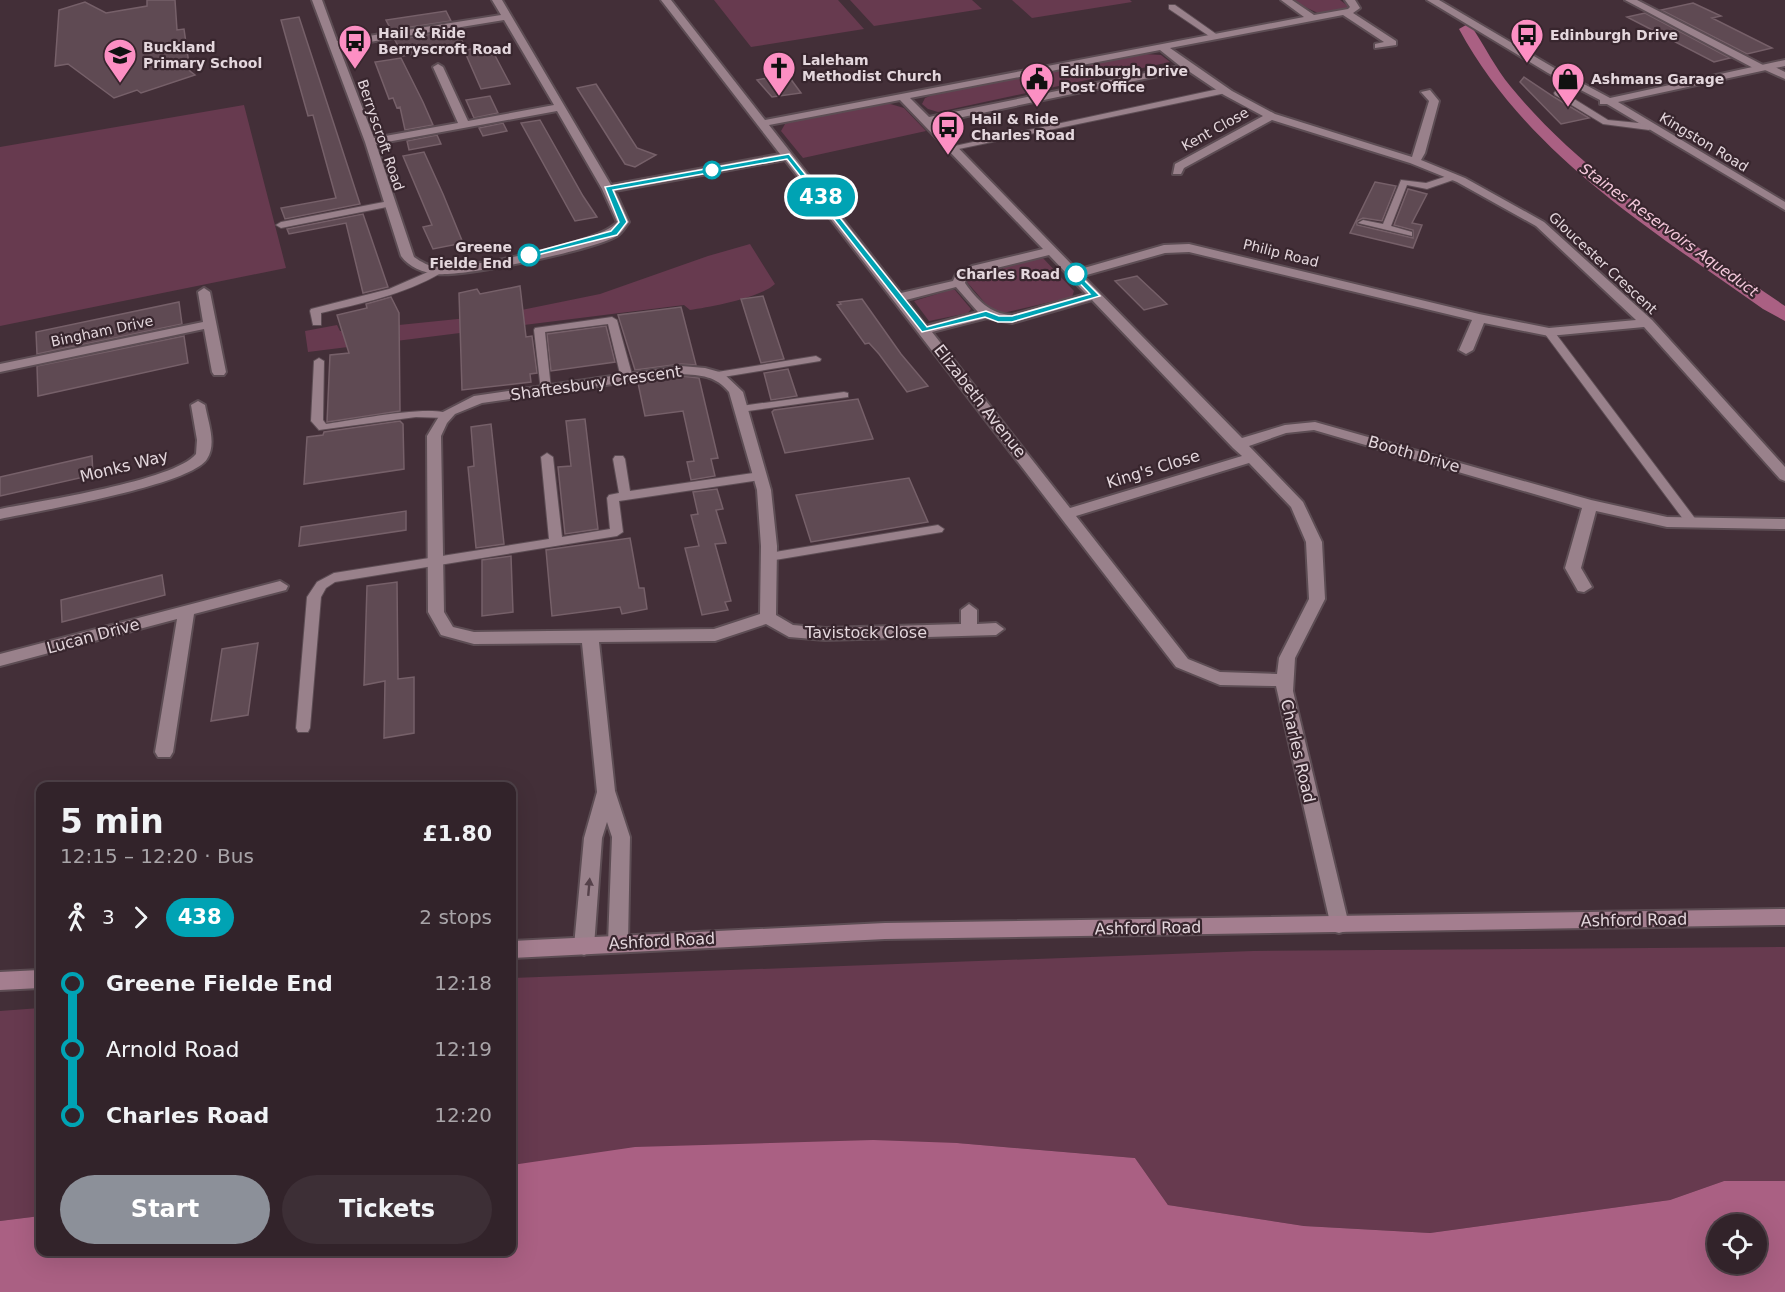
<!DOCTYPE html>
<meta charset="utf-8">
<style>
:root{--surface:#32232a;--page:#3d2f36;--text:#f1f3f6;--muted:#a8a4a8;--line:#4d4047;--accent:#8c9099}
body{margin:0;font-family:"DejaVu Sans",sans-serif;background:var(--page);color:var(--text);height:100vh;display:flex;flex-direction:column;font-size:22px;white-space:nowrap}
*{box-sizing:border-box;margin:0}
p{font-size:20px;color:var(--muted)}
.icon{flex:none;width:33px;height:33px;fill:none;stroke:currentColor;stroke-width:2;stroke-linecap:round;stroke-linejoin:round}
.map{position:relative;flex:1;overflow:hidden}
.drawer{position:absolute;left:36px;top:782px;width:480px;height:474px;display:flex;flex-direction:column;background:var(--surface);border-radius:12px;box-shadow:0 6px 24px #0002,0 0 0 2px var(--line)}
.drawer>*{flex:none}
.badge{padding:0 12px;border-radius:20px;font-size:21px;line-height:39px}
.tools{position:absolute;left:1707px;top:1214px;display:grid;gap:12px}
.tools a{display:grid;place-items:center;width:60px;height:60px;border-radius:50%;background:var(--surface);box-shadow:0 6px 24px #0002,0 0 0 2px var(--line);font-size:30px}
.map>.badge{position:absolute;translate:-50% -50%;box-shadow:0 0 0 3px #fff}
.legs{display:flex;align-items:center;gap:9px;height:66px;padding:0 24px;font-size:20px}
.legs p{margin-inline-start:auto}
.head{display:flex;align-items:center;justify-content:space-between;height:102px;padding:0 24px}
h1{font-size:33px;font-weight:700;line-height:45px}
.button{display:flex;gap:12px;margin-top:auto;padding:12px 24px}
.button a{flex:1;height:69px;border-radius:36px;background:var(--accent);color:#fff;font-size:24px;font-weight:700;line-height:69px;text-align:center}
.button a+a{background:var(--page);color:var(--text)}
ul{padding:0 24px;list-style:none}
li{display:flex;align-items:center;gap:21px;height:66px;font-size:22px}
li i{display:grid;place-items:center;width:9px;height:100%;margin:0 8px;background:currentColor}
li i::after{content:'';width:15px;height:15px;margin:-8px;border:4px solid;border-radius:50%;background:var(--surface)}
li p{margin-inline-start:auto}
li:first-child i{background:linear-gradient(#0000 50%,currentColor 0)}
li:last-child i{background:linear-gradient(currentColor 50%,#0000 0)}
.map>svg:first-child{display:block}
.green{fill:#673a4f}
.water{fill:#aa6083;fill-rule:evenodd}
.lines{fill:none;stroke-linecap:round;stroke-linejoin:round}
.canal{fill:#aa6083;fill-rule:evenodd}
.building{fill:#5f4a53;stroke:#766069;stroke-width:1.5}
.service-casing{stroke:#5d4d54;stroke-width:2}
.minor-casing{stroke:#5d4d54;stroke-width:4}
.tertiary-casing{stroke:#5d4d54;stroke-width:4}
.secondary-casing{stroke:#5d4d54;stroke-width:4}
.service{fill:#99818b;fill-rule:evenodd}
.minor{fill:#99818b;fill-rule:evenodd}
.tertiary{fill:#99818b;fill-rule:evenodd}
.secondary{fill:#a47e8f;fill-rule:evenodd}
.oneway{fill:#55414a}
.line-1{fill:#00a3b4;stroke:#fff;stroke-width:1.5}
.stop-1-dot{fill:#fff;stroke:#00a3b4;stroke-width:3}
.labels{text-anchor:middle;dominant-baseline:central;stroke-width:4.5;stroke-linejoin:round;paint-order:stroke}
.far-poi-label{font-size:14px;font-weight:bold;fill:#e4d7dd;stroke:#38262e;text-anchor:start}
.far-street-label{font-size:14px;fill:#e4d7dd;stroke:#38262e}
.far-stop-label{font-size:14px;font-weight:bold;fill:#e4d7dd;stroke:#38262e;text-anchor:end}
.far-water-label{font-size:15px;font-style:italic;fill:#f5c9dc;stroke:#38262e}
.street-label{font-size:16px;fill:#e4d7dd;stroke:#38262e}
</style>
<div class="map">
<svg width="1785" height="1292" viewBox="0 0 1785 1292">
<rect width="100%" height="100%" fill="#432f38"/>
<path class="green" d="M714 0H838L864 29 751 47Z
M850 0H972L982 9 874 26Z
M1012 0H1130L1132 2 1032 18Z
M1290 0H1340L1348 6V8L1320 14Z
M1145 54 1161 55 1170 62 938 112 928 109 922 104 925 98 935 94Z
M887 103 904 108 926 131 803 158 781 131 785 124 792 122Z
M244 105 286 268 0 326V147Z
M750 244 775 284C760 298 711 307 690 310L684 305 308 352 305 331 337 325 340 331 497 315 600 294 708 256Z
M1042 257 1074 291 1072 297 999 314 992 311 966 281 975 274Z
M950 290H955L971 309 968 313 929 321 914 301Z
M1785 947V1181H1724L1670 1200 1430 1233 1304 1226 1168 1205 1135 1158 957 1143 512 1165V978L1253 951Z
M40 1008V1216L0 1221V1011Z"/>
<path class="water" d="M873 1140 957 1143 1135 1158 1168 1205 1304 1226 1430 1233 1670 1200 1724 1181H1785V1292H0V1221L40 1216V1251H512V1165L635 1147ZM1718 1224H1756V1263H1718Z"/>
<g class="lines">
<path class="canal" d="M1466 25 1471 26C1485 46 1495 68 1511 87 1585 177 1690 241 1785 306V321L1763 309C1650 229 1526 153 1459 29Z"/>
</g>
<path class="building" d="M147 0H175L177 30 184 29 190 71 195 75 141 93 137 90 114 98 68 64 55 66 59 10 85 2 106 13 147 6Z
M1693 3 1721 16 1712 18 1772 48 1747 54 1661 10Z
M446 11 451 21 391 30 386 20Z
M1645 13 1730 58 1714 62 1627 17Z
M299 17 360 204 285 219 281 208 336 198 313 115 308 116 281 20Z
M456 30 465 46 403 56 395 40Z
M490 46 510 84 481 89 464 50Z
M401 58 423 102 433 125 405 130 400 107 397 108 393 98 389 99 375 62Z
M787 74 801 93 772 97 757 80Z
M1524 77 1554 97 1589 118 1561 124 1520 82Z
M596 84 637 148 656 155 635 167 625 164 577 88Z
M490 96 498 113 474 118 466 100Z
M540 120 583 196 597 217 575 221 521 123Z
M503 123 507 131 483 136 479 128Z
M437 135 441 144 409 150 407 141Z
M424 152 443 194 463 243 433 249 423 227 432 225 403 156Z
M1375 182 1396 186 1382 221 1363 218 1357 221V225L1413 238V230L1394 225 1408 189 1427 194 1412 223 1422 225 1413 248 1350 233Z
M363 214 388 287 363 293 346 223 289 234 287 229Z
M1137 276 1167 304 1144 310 1115 281Z
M520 286 526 337 532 336 537 373 530 374 531 382 462 390 459 293 477 289 480 294Z
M763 296 784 359 761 363 741 299Z
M391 297 399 313 400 411 327 422 330 355 349 353 337 315 367 308 366 304Z
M862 299 901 354 928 386 907 392 879 354 869 343 865 344 837 305 841 304 839 302Z
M179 302 182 324 37 354 36 332Z
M681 307 696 365 681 364 635 370 618 315Z
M606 326 615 362 551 371 547 334Z
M184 336 188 363 38 396 37 366Z
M788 369 797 396 771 400 764 373Z
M681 376 699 378 718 458 711 459 715 476 691 480 687 462 694 461 683 411 645 416 638 383Z
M858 399 873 439 785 453 772 412 774 410Z
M585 419 598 529 565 534 558 467 571 466 566 421Z
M400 421 403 424 404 469 304 484 307 437 323 435 324 432Z
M491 424 504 544 476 548 468 467 474 466 471 427Z
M92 456 93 475 0 496V477Z
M909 478 928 522 811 542 796 495Z
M717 489 723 509 716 510 726 543 715 544 731 601 725 602 728 610 702 615 685 548 699 546 691 515 698 514 693 492Z
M406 511V530L299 546 301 527Z
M630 538 639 588H644L647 609 622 614 620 607 552 616 546 550Z
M511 556 513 612 482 616V560Z
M162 575 165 595 62 622 61 600Z
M397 582 398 679 414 677V733L384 738 385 681 364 685 367 586Z
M258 643 248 715 211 721 222 649Z"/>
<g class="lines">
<g class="service-casing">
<path id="service" d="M1169 5H1175L1219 36 1212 38 1169 9Z
M1576 79 1580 81 1579 83 1568 86 1563 92 1608 120 1649 124 1653 127 1649 130 1603 124 1555 95 1554 93 1562 82Z
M1223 88 1227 91 1226 93 954 150 950 147Z
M1453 174 1456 175V179L1427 189 1407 185 1391 226 1412 232V236L1358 223 1363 220 1383 224 1401 180 1426 183Z
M389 201 394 204 392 206 281 228 276 225 281 222Z
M437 268 441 269V273C403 295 362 303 321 313V325H313L310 311 311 309 389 289Z
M612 317 617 320 633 378 631 380 627 381 621 378 608 324 545 332 551 389 545 392 541 391 534 330 535 328Z
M1549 329 1553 330 1697 521 1699 524 1697 527H1689L1545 334V330Z
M816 356 821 359 820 361 717 378 711 375 717 372Z
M319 358 324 361 323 420 326 424C348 421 436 403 451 415L445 418 416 417 319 430 311 421 314 361Z
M844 392 848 393V397L741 412 735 409 741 406Z
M547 453 553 457 562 537 610 529 607 498 609 495 619 493 613 459 615 456H623L625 459 630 491 760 472 766 476 760 480 619 501 623 532 617 536 335 582 326 588 321 597 310 728 308 732H298L296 728 307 597 317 582 334 573 549 539 541 457Z
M938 525 944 529 942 532 769 561 763 557 769 553Z"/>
</g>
<g class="minor-casing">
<path id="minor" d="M312 0H322L337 41 501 15 492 0H502L611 185 780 154 661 0H671L765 120 1304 17 1281 0H1292L1314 15 1348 9 1350 7 1345 0H1355L1360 8 1353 13 1396 41V45L1375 48V44L1384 42 1343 15 1170 48 1232 91 1275 114 1412 157 1429 101 1421 92 1430 90 1439 101 1425 153 1421 160 1465 178 1544 222 1652 320 1785 467V481L1780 479 1644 327 1549 336 1484 323 1473 350 1466 354 1459 350 1472 320 1189 252 1165 253 1083 276 1242 438 1285 425 1315 422 1591 500 1667 517 1785 519V529L1667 527 1596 511 1581 568 1592 587 1584 592 1578 591 1565 568 1582 508 1314 430 1286 433 1249 446 1303 502 1322 542 1325 599 1295 658 1293 691 1349 925 1346 931 1339 933 1332 931 1276 686 1220 685 1176 667 785 160 615 191 629 222C625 227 622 233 617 236 593 250 465 277 437 274 423 273 409 267 401 256L365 142ZM504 20 554 105 468 121 443 67 438 64 433 67 458 123 374 138 339 47ZM1160 50 1180 66 929 117 910 98ZM1187 70 1224 95 1263 116 1175 164 1173 174H1181L1184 168 1272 120 1410 163 1457 182 1536 226 1636 320 1549 328 1479 314 1189 244 1164 245 1077 270 934 123ZM900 100 1043 249 972 266 956 274 953 281 901 293 769 125ZM557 111 602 189 617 222C602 243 469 268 439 267 430 267 421 262 414 257L376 144ZM1049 255 1086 294 1012 315C990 314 977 300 965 283L966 279 980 272ZM956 287 978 312 926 326 906 300ZM1092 300 1233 448 1242 456 1070 508 932 332 987 318 1012 323ZM1249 463 1291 507 1306 542 1309 599 1279 658 1277 674 1220 672 1188 659 1076 516Z
M1625 0H1637L1763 65H1771L1785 72V79L1765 70H1757Z
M204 288 210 292 226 372 224 375H214L212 372 204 329 0 372V364L203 322 198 292Z
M681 366 705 368 723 373 743 392 771 490 777 546 776 615 793 625 825 628 961 624V610L969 604 977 610V624L996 623 1004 629 996 635 825 640 789 637 766 624 715 641 599 642 615 791 630 837 628 943 625 949 618 952 611 949 608 943 612 837 607 822 602 838 594 946 591 952 584 955 577 952 574 946 584 838 597 792 582 643 474 644 441 635 428 612 427 436 441 413 474 396ZM681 374C701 375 716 376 729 392L757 490 761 546 760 614 714 629 474 632 453 627 444 612 441 436 447 423 455 414 482 403Z
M198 401 205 405C208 422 217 444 207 459 190 486 37 511 0 519V509C39 501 174 481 196 454L197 440 191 405Z
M280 581 288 586 286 590 194 614 173 752 170 757H158L155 752 177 619 0 666V654Z"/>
</g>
<g class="tertiary-casing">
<path id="tertiary" d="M1427 0H1439L1556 69 1610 98 1785 60V66L1618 102 1785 202V210L1607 104H1600V100L1548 73Z"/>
</g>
<g class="secondary-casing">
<path id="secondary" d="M1785 909V925L885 939 512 958V941L885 923Z
M40 970V988L0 990V972Z"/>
</g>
<use href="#service" class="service"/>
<use href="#minor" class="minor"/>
<use href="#tertiary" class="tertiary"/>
<use href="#secondary" class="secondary"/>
</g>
<defs><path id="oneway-solid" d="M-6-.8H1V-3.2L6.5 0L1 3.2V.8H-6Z" transform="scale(1.5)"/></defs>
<use class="oneway" href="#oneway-solid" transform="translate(589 887) rotate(-85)"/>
<path class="line-1" d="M789 154 927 327 986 311 999 316H1012L1090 294 1071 274 1076 272 1100 296 1012 322H998L985 317 922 332 787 159 613 190 627 222 617 235 529 257 524 255 611 231 619 222 605 187Z"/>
<defs>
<g id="bus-pin" transform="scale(1.725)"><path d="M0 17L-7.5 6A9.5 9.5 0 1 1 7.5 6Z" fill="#fc8fc3" stroke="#38262e"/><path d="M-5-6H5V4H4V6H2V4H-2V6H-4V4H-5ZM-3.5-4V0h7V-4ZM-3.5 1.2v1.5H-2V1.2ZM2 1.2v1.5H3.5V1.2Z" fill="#111"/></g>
<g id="school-pin" transform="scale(1.725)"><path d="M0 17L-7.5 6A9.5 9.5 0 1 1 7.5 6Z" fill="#fc8fc3" stroke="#38262e"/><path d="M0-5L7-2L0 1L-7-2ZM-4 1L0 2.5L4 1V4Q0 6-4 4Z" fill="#111"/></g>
<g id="church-pin" transform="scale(1.725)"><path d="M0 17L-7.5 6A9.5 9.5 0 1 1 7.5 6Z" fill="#fc8fc3" stroke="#38262e"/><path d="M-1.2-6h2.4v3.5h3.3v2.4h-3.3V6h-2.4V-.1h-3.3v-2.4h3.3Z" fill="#111"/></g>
<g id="civic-pin" transform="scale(1.725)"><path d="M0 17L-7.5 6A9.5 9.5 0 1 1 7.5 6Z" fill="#fc8fc3" stroke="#38262e"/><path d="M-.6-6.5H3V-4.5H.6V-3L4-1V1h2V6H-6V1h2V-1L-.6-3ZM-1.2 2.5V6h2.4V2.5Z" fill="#111"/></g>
<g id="shop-pin" transform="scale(1.725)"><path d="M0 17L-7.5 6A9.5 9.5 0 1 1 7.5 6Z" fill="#fc8fc3" stroke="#38262e"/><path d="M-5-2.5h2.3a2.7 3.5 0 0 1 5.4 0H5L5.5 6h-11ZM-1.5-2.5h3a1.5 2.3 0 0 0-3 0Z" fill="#111"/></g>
</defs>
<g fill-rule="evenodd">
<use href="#bus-pin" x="1527" y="35"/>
<use href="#bus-pin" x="355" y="41"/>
<use href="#school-pin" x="120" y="55"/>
<use href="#church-pin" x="779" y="68"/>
<use href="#civic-pin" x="1037" y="79"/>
<use href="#shop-pin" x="1568" y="79"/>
<use href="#bus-pin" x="948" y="127"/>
</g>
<g class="stop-1-dot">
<circle cx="712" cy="170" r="8"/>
<circle cx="529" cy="255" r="10"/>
<circle cx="1076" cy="274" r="10"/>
</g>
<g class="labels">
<g class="far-poi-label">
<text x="378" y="33">Hail &amp; Ride<tspan x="378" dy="16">Berryscroft Road</tspan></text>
<text x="1550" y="35">Edinburgh Drive</text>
<text x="143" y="47">Buckland<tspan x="143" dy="16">Primary School</tspan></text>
<text x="802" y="60">Laleham<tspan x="802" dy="16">Methodist Church</tspan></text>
<text x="1060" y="71">Edinburgh Drive<tspan x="1060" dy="16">Post Office</tspan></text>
<text x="1591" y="79">Ashmans Garage</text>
<text x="971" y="119">Hail &amp; Ride<tspan x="971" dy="16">Charles Road</tspan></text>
</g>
<g class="far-street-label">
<text transform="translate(1215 129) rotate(-29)">Kent Close</text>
<text transform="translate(381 135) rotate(71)">Berryscroft Road</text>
<text transform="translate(1704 142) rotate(31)">Kingston Road</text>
<text transform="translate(1281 253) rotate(14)">Philip Road</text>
<text transform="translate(1603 263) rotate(43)">Gloucester Crescent</text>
<text transform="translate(102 331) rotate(-12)">Bingham Drive</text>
</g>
<g class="far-stop-label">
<text x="512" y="247">Greene<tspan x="512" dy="16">Fielde End</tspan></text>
<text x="1060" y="274">Charles Road</text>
</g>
<g class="far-water-label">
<text transform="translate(1669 230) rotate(36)">Staines Reservoirs Aqueduct</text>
</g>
<g class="street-label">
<text transform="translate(596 383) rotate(-8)">Shaftesbury Crescent</text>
<text transform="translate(980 401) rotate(52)">Elizabeth Avenue</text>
<text transform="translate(1414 454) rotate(16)">Booth Drive</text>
<text transform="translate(124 466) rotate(-14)">Monks Way</text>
<text transform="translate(1153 469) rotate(-17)">King's Close</text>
<text x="866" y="632">Tavistock Close</text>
<text transform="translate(93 636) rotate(-15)">Lucan Drive</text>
<text transform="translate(1298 751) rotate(77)">Charles Road</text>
<text transform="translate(1634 920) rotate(-1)">Ashford Road</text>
<text transform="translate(1148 928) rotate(-1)">Ashford Road</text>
<text transform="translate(662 941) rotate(-3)">Ashford Road</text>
</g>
</g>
</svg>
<div class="tools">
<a><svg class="icon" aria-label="locate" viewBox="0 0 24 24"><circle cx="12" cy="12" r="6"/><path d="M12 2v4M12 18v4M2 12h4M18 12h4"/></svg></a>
</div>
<b class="badge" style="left:821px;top:197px;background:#00a3b4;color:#fff">438</b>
<section class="drawer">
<div class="head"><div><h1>5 min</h1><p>12:15 – 12:20 · Bus</p></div><b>£1.80</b></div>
<div class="legs"><svg class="icon" aria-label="walk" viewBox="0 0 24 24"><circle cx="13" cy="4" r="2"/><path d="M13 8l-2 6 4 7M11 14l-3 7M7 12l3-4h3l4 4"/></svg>3<svg class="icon" aria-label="forward" viewBox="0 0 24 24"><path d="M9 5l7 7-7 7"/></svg><b class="badge" style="background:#00a3b4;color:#fff">438</b><p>2 stops</p></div>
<ul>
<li><i style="color:#00a3b4"></i><b>Greene Fielde End</b><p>12:18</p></li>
<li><i style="color:#00a3b4"></i><span>Arnold Road</span><p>12:19</p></li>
<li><i style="color:#00a3b4"></i><b>Charles Road</b><p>12:20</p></li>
</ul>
<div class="button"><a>Start</a><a>Tickets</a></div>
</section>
</div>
